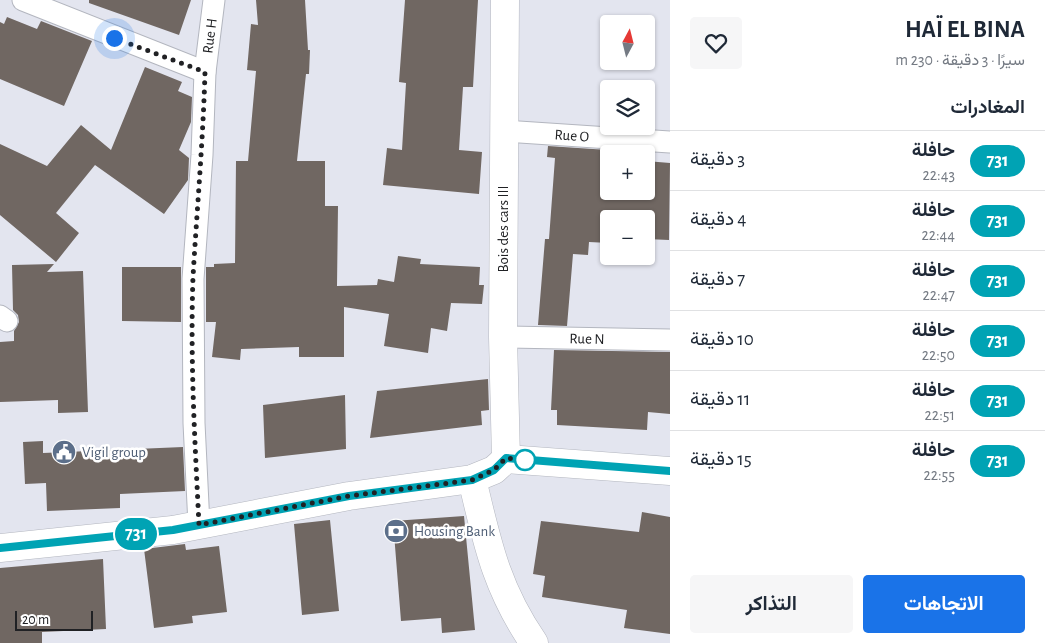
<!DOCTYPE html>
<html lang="ar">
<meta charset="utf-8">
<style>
:root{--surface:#fff;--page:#f6f6f7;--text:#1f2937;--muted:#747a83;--line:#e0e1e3;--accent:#1a73e8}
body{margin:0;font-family:"Alegreya Sans",Vazirmatn,sans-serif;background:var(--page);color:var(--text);direction:rtl;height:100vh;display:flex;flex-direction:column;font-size:19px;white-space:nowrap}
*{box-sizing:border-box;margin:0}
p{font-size:16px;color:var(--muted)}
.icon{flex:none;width:28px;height:28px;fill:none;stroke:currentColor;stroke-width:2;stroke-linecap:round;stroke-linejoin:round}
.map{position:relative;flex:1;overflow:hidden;direction:ltr}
.sheet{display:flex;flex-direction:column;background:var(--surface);width:375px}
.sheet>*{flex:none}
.badge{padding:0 10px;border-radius:16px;font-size:18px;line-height:32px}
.needle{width:32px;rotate:7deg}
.tools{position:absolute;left:600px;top:15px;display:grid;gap:10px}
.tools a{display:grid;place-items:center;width:55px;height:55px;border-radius:5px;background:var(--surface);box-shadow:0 1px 4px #0004;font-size:25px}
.scale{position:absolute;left:15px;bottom:12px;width:78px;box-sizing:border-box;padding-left:5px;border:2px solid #202124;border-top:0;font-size:14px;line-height:18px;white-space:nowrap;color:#202124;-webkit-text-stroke:4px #fff;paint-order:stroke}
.you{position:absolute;width:25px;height:25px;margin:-12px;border:4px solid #fff;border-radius:50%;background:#1a73e8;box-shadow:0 0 0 8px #1a73e833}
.map>.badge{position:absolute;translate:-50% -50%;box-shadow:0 0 0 2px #fff}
h2{padding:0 20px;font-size:19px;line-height:45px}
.round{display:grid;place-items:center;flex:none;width:52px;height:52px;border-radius:5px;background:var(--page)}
.headline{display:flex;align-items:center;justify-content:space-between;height:85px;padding:0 20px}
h1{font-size:24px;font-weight:700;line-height:38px}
.primary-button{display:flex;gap:10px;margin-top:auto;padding:10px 20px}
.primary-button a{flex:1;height:58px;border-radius:5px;background:var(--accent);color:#fff;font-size:20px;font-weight:700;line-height:58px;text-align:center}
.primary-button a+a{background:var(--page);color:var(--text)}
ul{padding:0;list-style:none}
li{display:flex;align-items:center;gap:15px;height:60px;padding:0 20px;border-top:1px solid var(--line)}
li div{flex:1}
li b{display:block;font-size:19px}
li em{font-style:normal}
li .badge{min-width:55px;font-weight:700;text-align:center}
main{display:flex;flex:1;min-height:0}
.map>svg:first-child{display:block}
.building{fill:#706762}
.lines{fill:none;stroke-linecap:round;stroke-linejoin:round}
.minor-casing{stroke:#b3b6bf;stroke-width:23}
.tertiary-casing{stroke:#b3b6bf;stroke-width:29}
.secondary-casing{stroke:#b3b6bf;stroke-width:29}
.minor{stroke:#fff;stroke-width:21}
.tertiary{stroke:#fff;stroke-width:28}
.secondary{stroke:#fff;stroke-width:28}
.line-casing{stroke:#fff;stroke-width:11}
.line{stroke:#00a3b4;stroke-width:8}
.walk{stroke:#202124;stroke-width:5;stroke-dasharray:0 9}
.stop-dot{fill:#fff;stroke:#00a3b4;stroke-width:2.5}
.labels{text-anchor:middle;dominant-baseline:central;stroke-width:5;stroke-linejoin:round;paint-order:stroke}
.street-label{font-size:15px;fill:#202124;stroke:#fff}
.service-label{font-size:15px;fill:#4e5e75;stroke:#fff;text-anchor:start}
</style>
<main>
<section class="sheet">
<div class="headline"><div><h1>HAÏ EL BINA</h1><p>سيرًا · 3 دقيقة · 230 m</p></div><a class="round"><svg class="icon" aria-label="heart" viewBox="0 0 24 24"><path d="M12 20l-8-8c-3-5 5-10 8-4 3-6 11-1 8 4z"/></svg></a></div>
<h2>المغادرات</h2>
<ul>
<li><span class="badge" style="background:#00a3b4;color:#fff">731</span><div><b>حافلة</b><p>22:43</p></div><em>3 دقيقة</em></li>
<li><span class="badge" style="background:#00a3b4;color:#fff">731</span><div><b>حافلة</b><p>22:44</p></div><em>4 دقيقة</em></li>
<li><span class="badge" style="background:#00a3b4;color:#fff">731</span><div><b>حافلة</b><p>22:47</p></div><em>7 دقيقة</em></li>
<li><span class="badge" style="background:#00a3b4;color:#fff">731</span><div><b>حافلة</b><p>22:50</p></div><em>10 دقيقة</em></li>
<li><span class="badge" style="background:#00a3b4;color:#fff">731</span><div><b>حافلة</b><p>22:51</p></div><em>11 دقيقة</em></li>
<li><span class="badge" style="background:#00a3b4;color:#fff">731</span><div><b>حافلة</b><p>22:55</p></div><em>15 دقيقة</em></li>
</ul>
<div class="primary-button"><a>الاتجاهات</a><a>التذاكر</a></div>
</section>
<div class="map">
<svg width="670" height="643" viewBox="0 0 670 643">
<rect width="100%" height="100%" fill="#e3e5ef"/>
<path class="building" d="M89 0H191L179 35 89 3Z
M256 0H305L308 50H310L309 74H306L297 161H325V206H338L337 286 377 285 378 279 394 282 398 256 421 259 420 264 480 267 479 285H484L482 304 451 303 447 331 431 328 428 353 384 346 389 314 344 307V357H299V347L241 349 240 360 212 357 216 322H206V267H214V264L235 263 236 161H248L256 71 247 70 251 24 258 25Z
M405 0H478L473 87H463L459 150 482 152 479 194 383 185 387 148 402 150 406 83 399 82Z
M7 17 37 29 41 21 92 41 64 106 0 79V22L4 24Z
M145 67 182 82 178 91 192 97 191 122 179 150 189 158 188 180 164 214 95 165 56 213 79 233 56 262 0 215V144L47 166 81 125 111 150Z
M548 146 608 150 609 191H646V161L670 163 669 240 646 239V219H609V243L589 242 588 255 573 254 567 326 538 325 545 239H549L555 158 547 157Z
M54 264 47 272 83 271 88 412 58 413V400L0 402V342L14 341V331L19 322 18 315 13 310 12 265Z
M122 267H181V322L122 321Z
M554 350 670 352V414L648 412 647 430 557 425V410H551Z
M488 379 489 410 481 411 482 425 370 438 377 391Z
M345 395 346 449 265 458 263 405Z
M43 441V453L183 447 185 491 120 494V508L47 511 46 483 25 484 23 442Z
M642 512 670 517V634L624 628 627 610 542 597 545 576 533 574 541 521 639 532Z
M464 516 475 630 442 633 441 618 401 621 393 521Z
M330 520 339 611 302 615 294 524Z
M185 544 186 550 219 546 227 612 192 616 193 623 154 628 144 549Z
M103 559 106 629 42 632V643H0V568Z"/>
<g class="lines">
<g class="minor-casing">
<g id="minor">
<path d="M23 0 205 72"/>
<path id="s1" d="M504 131 670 142"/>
<path d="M0 316 7 321"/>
<path id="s2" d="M503 337 670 340"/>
<path id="s3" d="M199 525 194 423 193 279 202 155 205 72 214 0"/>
</g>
</g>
<g class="tertiary-casing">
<path id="tertiary" d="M505 0 503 337 506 459
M472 479C487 542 496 588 534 643"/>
</g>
<g class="secondary-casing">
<path id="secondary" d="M0 548 173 530 349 496 472 479 494 470 506 459 670 471"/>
</g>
<use href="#minor" class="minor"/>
<use href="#tertiary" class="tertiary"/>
<use href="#secondary" class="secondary"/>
</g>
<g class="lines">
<g class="line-casing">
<path id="line" d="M0 548 173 530 349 496 472 480 494 470 506 458 670 471"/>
</g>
<use href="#line" class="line"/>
<path class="walk" d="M114 38 205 72C203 141 197 209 193 277 190 360 195 443 199 525L349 496 472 480 494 470 506 458 525 460"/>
</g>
<defs>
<g id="civic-disc" transform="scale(1.25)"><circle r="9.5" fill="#5c6f8a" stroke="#fff"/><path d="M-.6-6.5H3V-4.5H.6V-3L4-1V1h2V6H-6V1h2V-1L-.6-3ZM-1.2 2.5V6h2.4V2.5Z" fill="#fff"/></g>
<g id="bank-disc" transform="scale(1.25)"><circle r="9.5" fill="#5c6f8a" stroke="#fff"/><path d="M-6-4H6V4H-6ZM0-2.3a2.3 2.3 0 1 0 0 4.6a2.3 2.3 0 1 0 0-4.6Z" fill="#fff"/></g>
</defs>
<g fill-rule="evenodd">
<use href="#civic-disc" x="64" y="452"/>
<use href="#bank-disc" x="396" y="531"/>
</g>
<circle class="stop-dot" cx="525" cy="460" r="10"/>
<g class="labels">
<g class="street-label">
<text stroke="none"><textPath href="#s3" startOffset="490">Rue H</textPath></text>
<text stroke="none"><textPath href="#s1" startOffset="68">Rue O</textPath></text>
<text transform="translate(503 229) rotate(-90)">Bois des cars III</text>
<text stroke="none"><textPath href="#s2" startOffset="84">Rue N</textPath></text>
</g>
<g class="service-label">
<text x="82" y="452">Vigil group</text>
<text x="414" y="531">Housing Bank</text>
</g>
</g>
</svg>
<div class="tools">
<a><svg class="needle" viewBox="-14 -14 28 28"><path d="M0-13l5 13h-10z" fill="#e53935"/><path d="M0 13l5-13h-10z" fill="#747a83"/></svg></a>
<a><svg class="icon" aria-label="layers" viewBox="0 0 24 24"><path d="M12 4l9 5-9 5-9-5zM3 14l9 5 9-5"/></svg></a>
<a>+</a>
<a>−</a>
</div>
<div class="scale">20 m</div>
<div class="you" style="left:114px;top:38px"></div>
<b class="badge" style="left:136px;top:534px;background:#00a3b4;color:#fff">731</b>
</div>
</main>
